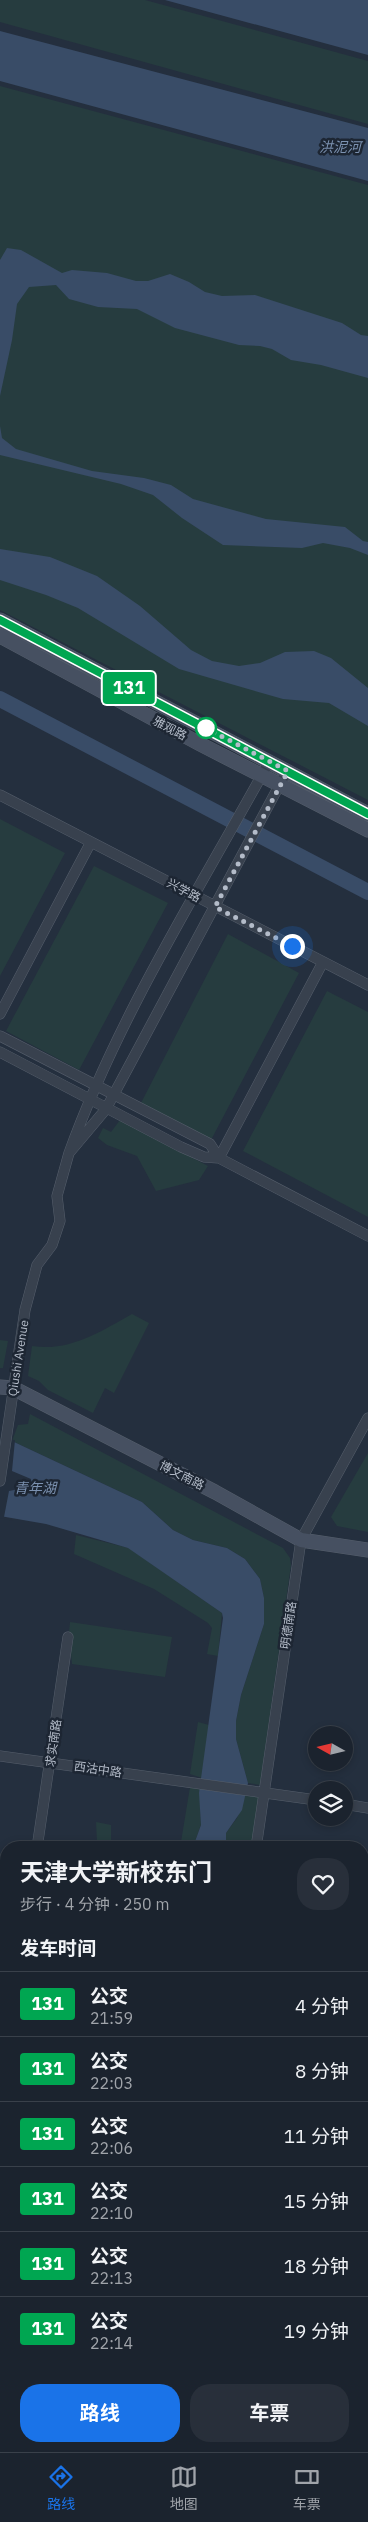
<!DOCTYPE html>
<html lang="zh">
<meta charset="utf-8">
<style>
:root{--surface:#1b232e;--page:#282f3a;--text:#f1f3f6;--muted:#a0a4aa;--line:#39404a;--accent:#1a73e8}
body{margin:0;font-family:"IBM Plex Sans","Noto Sans SC",sans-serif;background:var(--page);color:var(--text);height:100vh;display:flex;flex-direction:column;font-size:19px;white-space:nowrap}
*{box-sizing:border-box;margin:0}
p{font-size:16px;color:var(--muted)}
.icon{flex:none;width:28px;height:28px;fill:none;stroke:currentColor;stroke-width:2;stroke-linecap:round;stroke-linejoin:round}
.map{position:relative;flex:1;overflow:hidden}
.panel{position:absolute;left:0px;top:1841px;width:369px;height:611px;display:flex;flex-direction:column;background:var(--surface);border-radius:20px 20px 0 0;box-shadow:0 2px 8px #0003,0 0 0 1px var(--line)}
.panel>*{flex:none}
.badge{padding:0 10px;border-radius:4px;font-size:18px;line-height:32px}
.needle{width:32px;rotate:278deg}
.controls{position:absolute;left:308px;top:1726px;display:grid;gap:10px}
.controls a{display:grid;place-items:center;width:45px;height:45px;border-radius:50%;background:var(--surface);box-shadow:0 2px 8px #0003,0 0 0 1px var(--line);font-size:25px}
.you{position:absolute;width:25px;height:25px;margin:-12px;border:4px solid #fff;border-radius:50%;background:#1a73e8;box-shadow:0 0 0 8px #1a73e833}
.map>.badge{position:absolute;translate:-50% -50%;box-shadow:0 0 0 2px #fff}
h2{padding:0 20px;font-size:19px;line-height:45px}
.round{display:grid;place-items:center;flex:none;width:52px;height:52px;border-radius:20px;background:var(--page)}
.overview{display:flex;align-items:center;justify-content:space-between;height:85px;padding:0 20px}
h1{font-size:24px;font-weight:700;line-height:38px}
.cta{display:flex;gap:10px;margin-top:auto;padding:10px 20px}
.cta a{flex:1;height:58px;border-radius:20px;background:var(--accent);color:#fff;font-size:20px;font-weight:700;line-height:58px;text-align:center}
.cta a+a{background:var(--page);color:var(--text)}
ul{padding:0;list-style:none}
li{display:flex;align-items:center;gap:15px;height:65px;padding:0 20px;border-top:1px solid var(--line)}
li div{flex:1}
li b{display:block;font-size:19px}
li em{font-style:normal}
li .badge{min-width:55px;font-weight:700;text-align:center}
.tabs{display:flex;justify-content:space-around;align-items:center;height:70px;border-top:1px solid var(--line);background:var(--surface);font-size:14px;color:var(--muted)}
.tabs a{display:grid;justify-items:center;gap:2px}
.tabs .selected{color:var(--accent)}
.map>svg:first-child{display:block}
.green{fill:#263c3f}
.water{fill:#394c67}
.pier{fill:#242f3e}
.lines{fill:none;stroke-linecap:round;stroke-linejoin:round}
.river{stroke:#394c67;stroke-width:16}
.street-casing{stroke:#565f6c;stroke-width:11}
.secondary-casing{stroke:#565f6c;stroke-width:15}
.street{stroke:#38414e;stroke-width:10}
.secondary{stroke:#465061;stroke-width:14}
.line-casing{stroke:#fff;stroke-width:11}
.line{stroke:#00a651;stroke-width:8}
.walk{stroke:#b4bcc9;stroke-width:5;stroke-dasharray:0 9}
.stop-dot{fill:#fff;stroke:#00a651;stroke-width:2.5}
.labels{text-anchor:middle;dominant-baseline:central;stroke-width:5;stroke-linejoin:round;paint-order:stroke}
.street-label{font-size:12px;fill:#b4bcc9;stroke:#1d2633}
.water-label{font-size:14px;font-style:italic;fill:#7c92b1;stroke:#1d2633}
</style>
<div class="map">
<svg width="368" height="2452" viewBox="0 0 368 2452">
<rect width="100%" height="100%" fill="#242f3e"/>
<path class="green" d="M0 0H145L368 61V124L0 22Z
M0 86 368 185V800L0 610Z
M0 819 65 853 0 976Z
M94 866 168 903 79 1070 6 1031Z
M228 934 299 973 211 1140 141 1103Z
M327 991 368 1012V1217L243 1151Z
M120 1120 208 1166 199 1180 156 1191 137 1156 107 1145 98 1138 103 1128 111 1132Z
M132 1314 149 1323 114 1393 105 1388 93 1413 48 1390 39 1381 28 1376 32 1346C69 1352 100 1332 132 1314Z
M0 1340 8 1341 3 1368H0Z
M30 1414 283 1548 290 1558 291 1565 260 1785 248 1783 236 1739V1721L241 1695 264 1624V1598L260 1579 245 1559 227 1548 193 1540 173 1530 142 1502 12 1441 18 1425 28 1424Z
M368 1453V1532L337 1526 331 1517Z
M76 1535 129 1548 222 1613 218 1656 207 1654 212 1628 208 1623 154 1589 74 1554Z
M70 1622 172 1637 165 1677 72 1664 69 1633Z
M198 1722 209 1725 202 1778 190 1774Z
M190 1787 200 1789 201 1825 193 1847 180 1848Z
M246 1793 260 1795 252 1847 226 1848V1833L237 1818Z
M96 1822 111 1825V1841L97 1842Z
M0 2029 6 2030V2049L0 2048Z
M6 2140V2232L0 2231V2183Z
M0 2252H6V2295H2L0 2304Z
M6 2299V2365H3L0 2350Z
M0 2400 6 2401V2446H113V2452H0Z
M140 2446H176L175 2452H140Z"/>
<path class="water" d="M165 0H368V55Z
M0 31 368 128V181L0 81Z
M7 248 21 250 62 273 72 270 107 273 136 281H148L170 274 189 282 205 292 222 296 255 295 342 323 361 335 368 336V378L321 365 291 360 272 349 260 346 239 345 175 328 137 309 98 307 69 299 56 285 29 287 17 304 12 340 0 396V260Z
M0 426 2 438 16 449 92 471 144 478 171 485 193 499 266 519 345 527 363 541 368 542V555L350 548 323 543 302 548 223 545 182 518 153 495 121 484 0 455Z
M0 549 50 557 97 576 140 606 191 650 212 661 239 666 260 663 285 652 314 651 331 658 368 688V726L329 703 283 699 179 669 78 608 46 595 0 580Z
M12 1441 142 1502 173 1530 193 1540 227 1548 245 1559 260 1579 264 1598V1624L241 1695 236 1721V1739L248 1783 242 1810 226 1833V1847H193L201 1825 199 1793 223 1618 222 1613 128 1548 46 1524 0 1516V1442Z
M113 2446H140V2452H113Z"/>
<path class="pier" d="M0 1439 15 1440 12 1471 31 1479 30 1487 9 1491 4 1517 14 1521 0 1518Z"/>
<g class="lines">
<path class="river" d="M0 699 368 892"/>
<g class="street-casing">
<path id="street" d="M269 762C199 890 119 1015 69 1153L106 1109 287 771
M0 795 368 985
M0 1014 91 842
M0 1036 210 1144 219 1158
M0 1052 181 1147 204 1157 219 1158 368 1236
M219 1158 323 962
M0 1481 25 1310 37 1265 52 1245 60 1221 57 1196 69 1153
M0 1756 316 1800
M344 1804 368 1808
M37 1848 68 1637
M256 1848 301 1540 368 1418
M0 1879 6 1880
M362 1925 368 1928
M362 1957 368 1947
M0 2007 6 2008
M362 2058H368
M0 2245H6
M362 2296 368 2297
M175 2452 176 2446"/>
</g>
<g class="secondary-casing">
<path id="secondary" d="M0 620 368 814
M0 636 200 744 368 830
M0 1387 13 1388 215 1492 301 1540 368 1550
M0 2385H6
M362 2438 368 2439"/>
</g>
<use href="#street" class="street"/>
<use href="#secondary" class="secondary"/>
</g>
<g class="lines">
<g class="line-casing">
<path id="line" d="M0 620 368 814"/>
</g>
<use href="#line" class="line"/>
<path class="walk" d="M206 728 202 726 288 771 215 907 292 946"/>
</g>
<circle class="stop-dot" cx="206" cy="728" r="10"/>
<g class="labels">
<g class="street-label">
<text transform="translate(170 728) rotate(28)">雅观路</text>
<text transform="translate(184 890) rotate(28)">兴学路</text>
<text transform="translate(18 1358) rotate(-81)">Qiushi Avenue</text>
<text transform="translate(182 1475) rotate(27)">博文南路</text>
<text transform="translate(288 1625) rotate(-82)">明德南路</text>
<text transform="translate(53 1743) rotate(-82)">求实南路</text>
<text transform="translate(98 1769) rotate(8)">西沽中路</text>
</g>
<g class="water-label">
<text x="340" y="147">洪泥河</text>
<text x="35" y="1488">青年湖</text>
</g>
</g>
</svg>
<div class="controls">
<a><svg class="needle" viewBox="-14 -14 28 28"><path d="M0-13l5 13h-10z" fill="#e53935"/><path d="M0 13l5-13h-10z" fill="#a0a4aa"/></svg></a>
<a><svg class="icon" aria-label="layers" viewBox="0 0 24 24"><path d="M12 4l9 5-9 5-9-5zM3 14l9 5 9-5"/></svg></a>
</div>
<div class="you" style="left:292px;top:946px"></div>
<b class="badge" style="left:129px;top:688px;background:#00a651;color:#fff">131</b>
<section class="panel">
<div class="overview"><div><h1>天津大学新校东门</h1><p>步行 · 4 分钟 · 250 m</p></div><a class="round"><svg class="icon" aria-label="heart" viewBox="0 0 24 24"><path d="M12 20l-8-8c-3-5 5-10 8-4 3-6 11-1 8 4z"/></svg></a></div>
<h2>发车时间</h2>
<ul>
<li><span class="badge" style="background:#00a651;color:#fff">131</span><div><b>公交</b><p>21:59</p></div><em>4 分钟</em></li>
<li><span class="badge" style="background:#00a651;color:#fff">131</span><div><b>公交</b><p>22:03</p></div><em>8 分钟</em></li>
<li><span class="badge" style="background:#00a651;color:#fff">131</span><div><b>公交</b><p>22:06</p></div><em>11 分钟</em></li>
<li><span class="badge" style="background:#00a651;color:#fff">131</span><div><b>公交</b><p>22:10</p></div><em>15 分钟</em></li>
<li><span class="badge" style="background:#00a651;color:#fff">131</span><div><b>公交</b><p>22:13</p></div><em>18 分钟</em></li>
<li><span class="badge" style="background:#00a651;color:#fff">131</span><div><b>公交</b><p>22:14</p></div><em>19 分钟</em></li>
</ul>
<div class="cta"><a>路线</a><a>车票</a></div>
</section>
</div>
<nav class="tabs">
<a class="selected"><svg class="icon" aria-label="directions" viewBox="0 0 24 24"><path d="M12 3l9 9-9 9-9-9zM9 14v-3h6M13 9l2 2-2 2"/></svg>路线</a>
<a><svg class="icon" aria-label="map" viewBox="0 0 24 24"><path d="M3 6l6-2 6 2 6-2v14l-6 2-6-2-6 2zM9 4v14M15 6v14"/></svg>地图</a>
<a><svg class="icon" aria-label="tickets" viewBox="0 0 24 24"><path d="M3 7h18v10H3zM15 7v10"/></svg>车票</a>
</nav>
